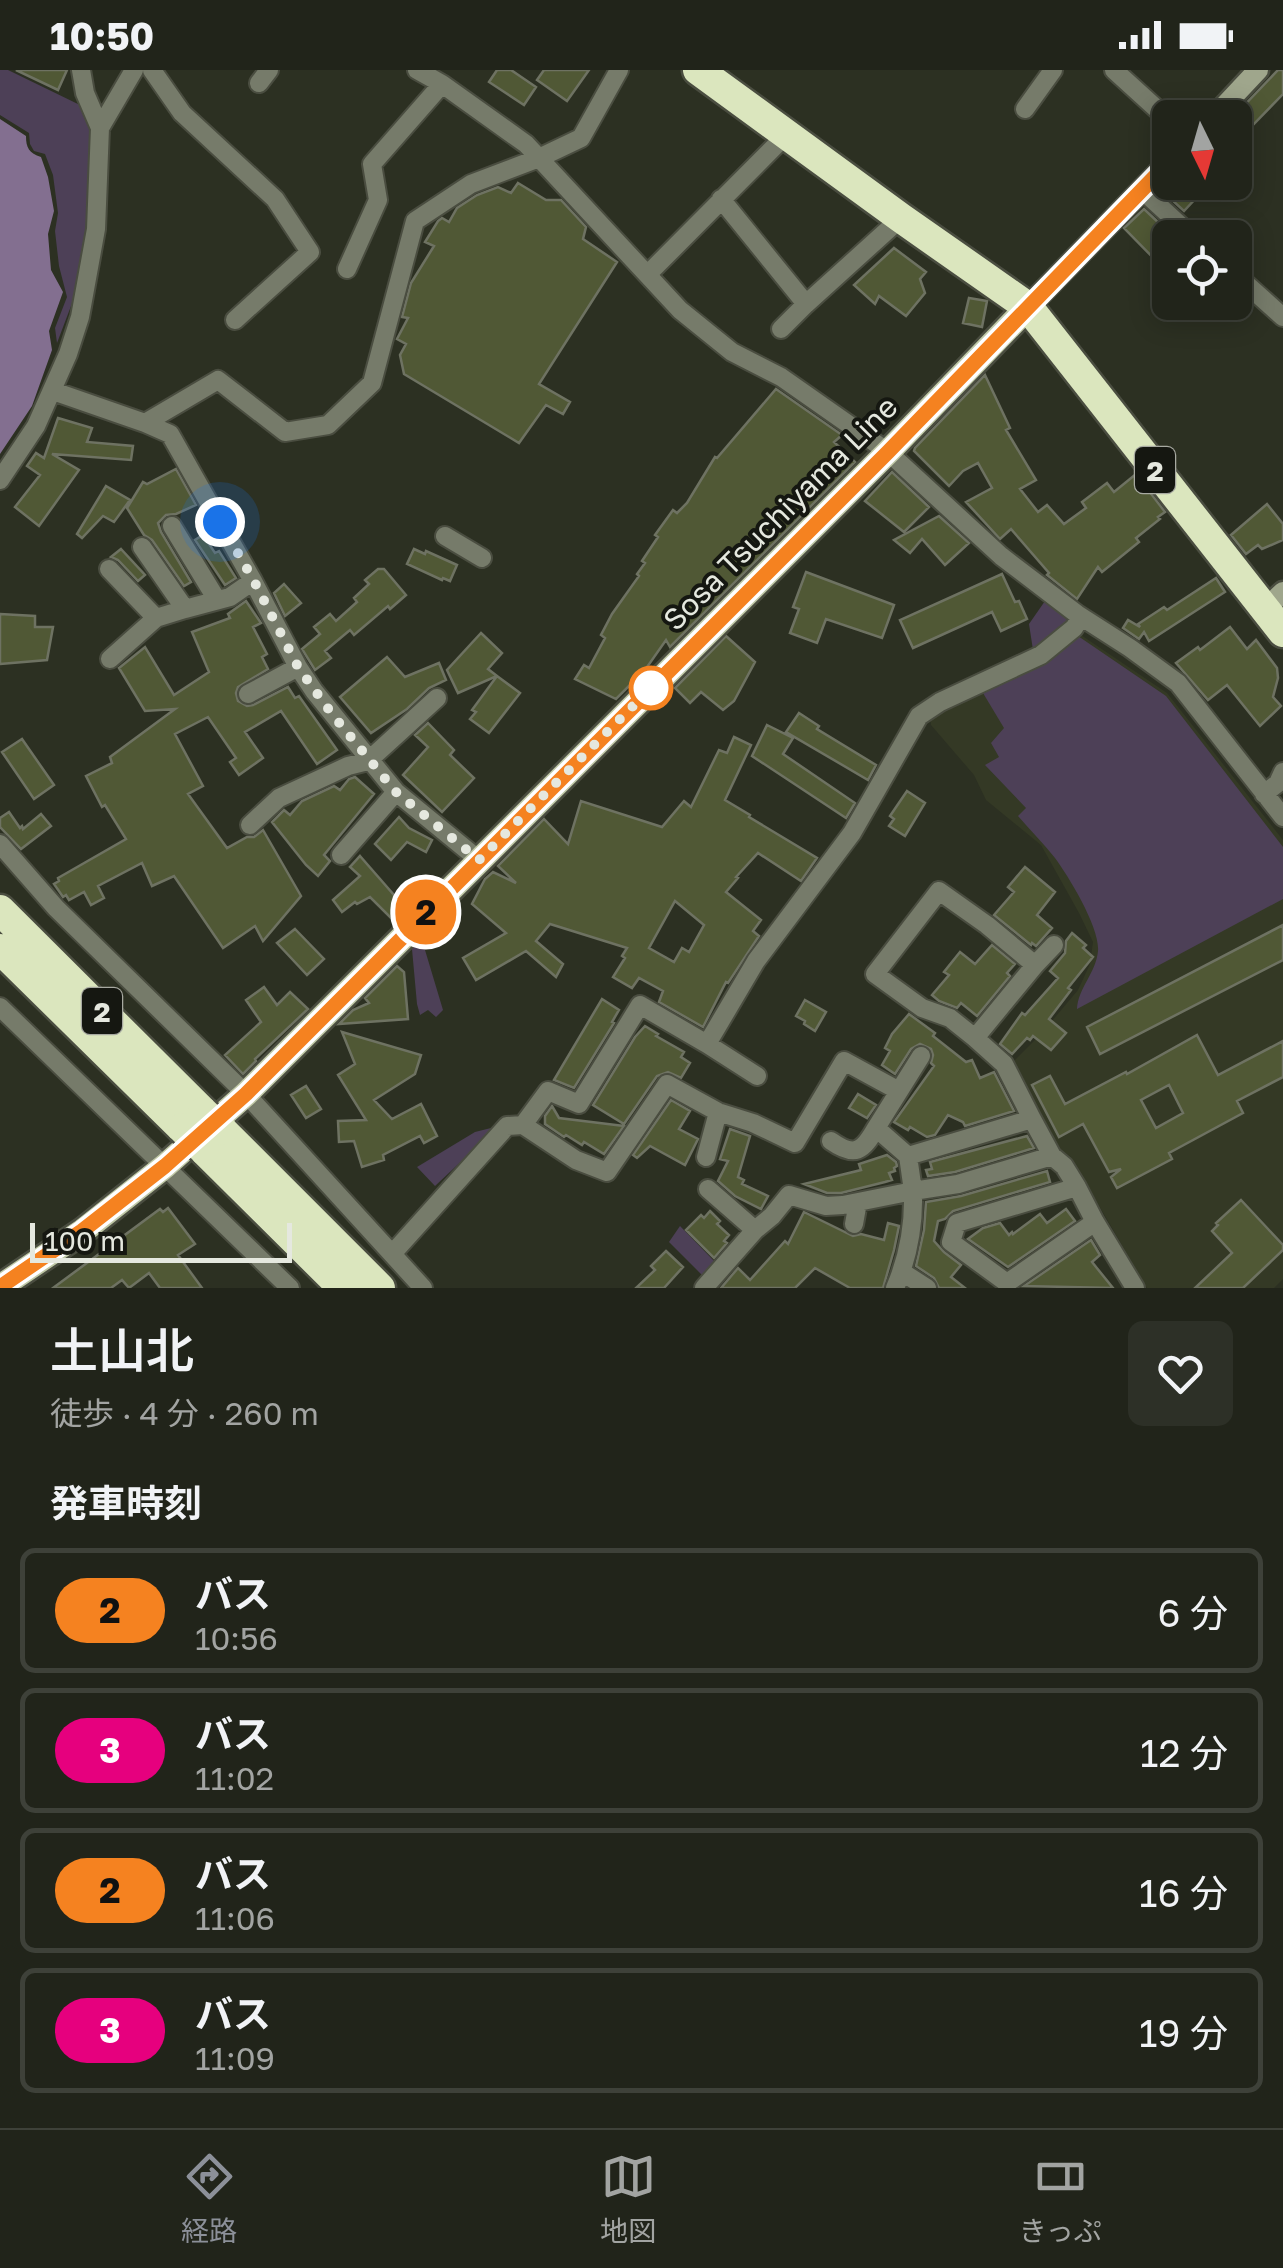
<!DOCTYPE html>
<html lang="ja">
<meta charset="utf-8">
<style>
:root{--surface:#21241a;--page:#2d3027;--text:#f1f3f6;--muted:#a2a4a2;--line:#3e4139;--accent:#8c9099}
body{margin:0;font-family:"Golos Text","Noto Sans JP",sans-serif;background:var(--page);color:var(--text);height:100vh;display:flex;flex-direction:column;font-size:38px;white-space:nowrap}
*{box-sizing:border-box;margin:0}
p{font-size:32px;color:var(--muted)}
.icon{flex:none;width:55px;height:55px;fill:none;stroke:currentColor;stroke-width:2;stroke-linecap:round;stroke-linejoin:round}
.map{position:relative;height:1218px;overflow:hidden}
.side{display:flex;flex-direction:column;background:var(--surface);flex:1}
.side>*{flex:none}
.badge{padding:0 20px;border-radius:32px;font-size:35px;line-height:65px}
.needle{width:65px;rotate:175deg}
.tools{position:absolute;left:1152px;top:30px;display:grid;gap:20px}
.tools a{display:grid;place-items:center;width:100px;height:100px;border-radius:15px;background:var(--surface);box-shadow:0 5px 25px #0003,0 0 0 2px var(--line);font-size:50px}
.scale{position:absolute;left:30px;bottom:25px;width:262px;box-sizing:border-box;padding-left:10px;border:5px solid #e5e8df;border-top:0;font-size:28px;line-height:35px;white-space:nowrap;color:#e5e8df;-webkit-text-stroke:8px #151711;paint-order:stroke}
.you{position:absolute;width:50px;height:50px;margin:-25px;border:8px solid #fff;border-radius:50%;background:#1a73e8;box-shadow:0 0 0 15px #1a73e833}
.map>.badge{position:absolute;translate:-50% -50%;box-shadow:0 0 0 5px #fff}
h2{padding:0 50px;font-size:38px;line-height:90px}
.round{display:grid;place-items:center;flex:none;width:105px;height:105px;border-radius:15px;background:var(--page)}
.headline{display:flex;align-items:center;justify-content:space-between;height:170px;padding:0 50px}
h1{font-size:48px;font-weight:600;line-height:75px}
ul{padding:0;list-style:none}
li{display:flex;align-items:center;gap:30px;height:125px;margin:0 20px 15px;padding:0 30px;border:5px solid var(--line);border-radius:15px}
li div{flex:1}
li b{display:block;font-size:38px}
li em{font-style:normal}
li .badge{min-width:110px;font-weight:700;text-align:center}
.status{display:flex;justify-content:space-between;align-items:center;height:70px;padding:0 50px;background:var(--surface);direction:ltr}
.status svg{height:28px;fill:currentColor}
.tabs{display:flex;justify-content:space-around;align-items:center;height:140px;border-top:2px solid var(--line);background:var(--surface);font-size:28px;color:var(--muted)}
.tabs a{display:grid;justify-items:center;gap:5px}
.tabs .selected{color:var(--accent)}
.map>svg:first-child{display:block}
.built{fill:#343925}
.green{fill:#4d4057}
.water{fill:#836f90}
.building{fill:#505835;stroke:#6e7262;stroke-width:2.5;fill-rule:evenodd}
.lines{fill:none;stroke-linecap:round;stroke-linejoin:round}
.street-casing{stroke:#4a4d40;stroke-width:22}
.secondary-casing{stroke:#4a4d40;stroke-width:25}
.primary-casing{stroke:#4a4d40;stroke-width:30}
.highway-casing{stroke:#4a4d40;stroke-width:35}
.street{stroke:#767b6a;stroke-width:18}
.secondary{stroke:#9fa68c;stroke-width:20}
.primary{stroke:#bfc8a6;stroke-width:25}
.highway{stroke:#dbe6be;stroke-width:30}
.highway-bridge-casing{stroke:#4a4d40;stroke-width:35;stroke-linecap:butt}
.highway-bridge{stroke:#dbe6be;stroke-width:30}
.line-casing{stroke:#fff;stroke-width:22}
.line{stroke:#f58220;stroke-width:15}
.walk{stroke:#e5e8df;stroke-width:10;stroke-dasharray:0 18}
.stop-dot{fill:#fff;stroke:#f58220;stroke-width:5}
.labels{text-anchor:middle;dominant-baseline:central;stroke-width:8;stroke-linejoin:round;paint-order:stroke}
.shield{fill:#151711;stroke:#a7a9a1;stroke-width:2.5}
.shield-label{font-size:28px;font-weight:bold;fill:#e5e8df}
.street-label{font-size:30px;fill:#e5e8df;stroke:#151711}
</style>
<div class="status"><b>10:50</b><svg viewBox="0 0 49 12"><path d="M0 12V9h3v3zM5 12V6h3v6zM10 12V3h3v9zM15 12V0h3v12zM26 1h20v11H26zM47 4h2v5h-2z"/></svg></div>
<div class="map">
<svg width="1283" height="1218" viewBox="0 0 1283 1218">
<rect width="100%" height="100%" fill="#2c3022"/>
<path class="built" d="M1078 563 1167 623 1283 770V1209L1274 1218H1147L1070 1086 1059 1080 1013 992 1041 964 1078 920 1090 894 1093 872 1079 843 1041 775 986 730 974 705 931 655 930 646Z"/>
<path class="green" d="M0 0H8L82 36 95 58 92 158 82 207 57 273 55 258 67 227 59 196 55 161 58 143 53 105 45 84 34 81 30 74 29 63 0 45Z
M1045 531 1071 553 1033 580 1029 554Z
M1078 566 1166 626 1283 777V829L1077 939C1078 918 1096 903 1098 881 1100 858 1069 807 1055 788 1044 774 1030 760 1018 746L1026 738 985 695 999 687 991 673 1004 658 983 623 1045 593Z
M419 860 443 940 436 947 428 940 420 945 417 934 411 868Z
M499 1056 435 1116 417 1097 475 1062Z
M680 1156 716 1193 704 1207 669 1172Z"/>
<path class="water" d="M0 49 26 66C26 78 29 83 41 87L48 107 54 141 48 164 51 200 63 222 49 261 52 280 32 336 0 384Z"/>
<path class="building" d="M16 0H67L58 20Z
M497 0H511L536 17 524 35 489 12Z
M544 0H589L567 31 537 10Z
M1278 0H1283V24L1250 58 1236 44Z
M1170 112H1211L1184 141 1162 121Z
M518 113 546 130H561L586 157 583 169 617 192 539 314 570 332 563 344 546 335 519 373 404 304 400 285 406 274 397 269 408 248 402 247 411 213 434 176 425 172 438 151 442 148 449 152 457 138 477 125 498 117 511 123Z
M1144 139 1175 168H1170V205L1124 158Z
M894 178 926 202 920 209 925 223 906 246 879 226 875 234 854 215Z
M969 228 987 231 982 257 963 253Z
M985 305 1010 358 1006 360 1036 410 1020 419 1038 442 1047 435 1064 454 1086 438 1082 432 1107 413 1114 422 1136 404 1165 442 1158 447 1160 449 1136 468 1139 472 1102 502 1098 497 1077 529 1047 505 1049 503 1011 459 1000 469 966 432 992 418 978 393 963 401 949 416 914 381 915 378Z
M776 319 842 365 834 372 855 392 670 577 666 570 645 600 616 629 575 609 584 595 589 598 605 568 601 565 612 544 639 506 637 504 645 493 642 491 658 467 655 465 673 440 677 443 687 433 715 387 717 388Z
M58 348 92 358 87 372 133 376 131 390 52 384 79 400 39 456 15 437 40 405 27 396 36 383 44 388Z
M176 399 196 435 176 444 166 445 158 453 161 462 191 512 184 516 152 470 144 465 127 438 143 412 147 414Z
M892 402 929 437 904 462 865 431Z
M106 416 130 430 114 452 103 446 82 468 77 464Z
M1267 434 1283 454V470L1262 479 1258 475 1246 484 1231 465Z
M939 446 969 473 945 495 922 469 910 483 894 470Z
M203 465 215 483 219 481 236 508 225 515 195 470Z
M121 479 145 505 138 511 118 490 111 487Z
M414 479 425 484 426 481 457 495 450 511 443 508 442 510 407 494Z
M378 499H384L406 525 390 539 388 536 354 565 350 560 325 581 331 588 315 600 302 579 320 564 314 557 330 544 336 551 357 532 354 528 369 514 365 510Z
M806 502 894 535 882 568 826 549 817 573 790 563 799 539 793 537Z
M1002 504 1015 532 1019 531 1027 549 1001 561 992 542 913 578 900 550Z
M1216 508 1225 522 1149 571 1144 562 1139 569 1123 558 1128 550 1140 557 1138 554 1164 537 1167 540Z
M284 514 301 533 285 546 274 523Z
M246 531 261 553 253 557 267 584 262 587 268 599 238 617 236 623 238 631 247 636 253 635 288 617 295 628 299 626 337 680 317 694 281 641 245 662 263 688 239 705 230 692 236 688 208 647 175 664 203 716 188 724 227 778 247 767H254L263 760 301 826 263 871 255 856 223 878 174 806 152 816 142 793 98 816 104 828 91 835 84 822 69 830 66 825 63 827 54 814 59 811 58 808 126 769 105 735 102 737 86 706 112 693 110 687 175 639 145 641 119 598 145 577 174 625 209 602 192 562 230 548 228 544Z
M0 544 35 546V557H53L47 590 0 594Z
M1230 557 1247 579 1256 570 1277 598 1278 608 1273 627 1281 636 1260 656 1227 615 1208 630 1176 593 1198 577 1200 580Z
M481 563 502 583 488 599 497 606 458 623 447 600Z
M726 566 755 592 734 631 723 640 701 622 690 633 675 618Z
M387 587 405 607 439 593 446 610 429 618 407 639 371 663 340 627Z
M497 606 520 623 489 663 470 649 476 642 472 640Z
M799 643 819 656 817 659 876 695 868 710 786 662Z
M428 653 454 680 450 685 474 708 442 742 403 705 428 677 415 665Z
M767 655 793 668 783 684 855 733 846 748 752 686Z
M734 667 751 675 725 730 750 745 749 747 817 788 801 811 758 783 736 807 738 808 726 822 761 850 753 861 759 866 728 913 726 912 703 957 659 932 663 921 639 908 632 918 613 907 625 888 622 886 627 878 550 854 536 871 563 894 556 907 526 881 476 910 463 888 506 863 472 834 485 809 493 802 516 813 498 796 544 749 568 774 581 731 662 757 684 731 691 737 719 680 727 683ZM675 831 704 855 689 882 682 878 674 892 649 878Z
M22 669 54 715 34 729 2 682Z
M355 707 374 724 324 785 330 791 318 806 306 795 272 752 284 740 290 745 302 731 334 716 340 720 349 709Z
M907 721 925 733 905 766 889 756 894 749 890 746Z
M9 742 20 758 22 756 23 759 41 744 51 756 21 779 0 757V748Z
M399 747 409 758 432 770 426 782 407 772 391 790 375 774Z
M360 786 407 840 395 852 370 827 357 834 355 832 342 842 333 830 360 806 350 797Z
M1025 797 1055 822 1037 845 1052 858 1036 876 1032 873 1031 875 994 845 1014 822 1008 817Z
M1283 855V890L1100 984 1087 957Z
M295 859 324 889 307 905 277 873Z
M1072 863 1086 875 1083 878 1093 887 1068 918 1071 920 1049 949 1066 963 1051 980 1033 966 1030 970 1027 968 1012 984 1000 974 1022 943 1025 945 1058 908 1050 901 1065 883 1066 871Z
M992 875 1015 894 1007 903 1010 906 977 946 961 933 957 938 939 931 932 925 949 905 944 902 960 882 975 894Z
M397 896 404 902 408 949 339 954 353 940 369 933 365 928Z
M264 917 277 935 290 922 308 939 255 989 256 991 243 1004 225 985 261 952 246 930Z
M602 929 619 940 612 952 614 953 574 1018 554 1010Z
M805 930 826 942 815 961 804 954 805 951 796 946Z
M909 944 935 963 933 966 966 992 972 990 980 1008 994 1002 1014 1041 965 1056 963 1052 948 1045 935 1065 927 1067 910 1057 908 1060 894 1052 934 996 931 993 933 985 931 979 920 974 911 979 895 1004 882 995 890 981 885 978 892 964Z
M645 956 658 964 656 966 684 982 681 987 690 993 681 1008 668 1002 657 1006 624 1054 593 1035 635 967Z
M342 962 421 985 415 1004 374 1030 392 1049 421 1034 437 1066 424 1073 420 1066 383 1085 384 1090 362 1097 354 1071 339 1072 338 1051 366 1050 338 1005 355 994Z
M1197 965 1218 1005 1283 971V1007L1237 1031 1243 1043 1169 1083 1172 1089 1117 1118 1111 1107 1121 1099 1109 1102 1083 1054 1059 1067 1032 1015 1050 1006 1065 1034 1126 1002 1127 1004ZM1169 1015 1183 1043 1156 1058 1141 1030Z
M306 1016 321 1039 306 1048 291 1025Z
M858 1024 876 1035 867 1048 849 1038Z
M671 1030 690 1041 679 1059 698 1069 685 1095 650 1076 637 1088 633 1085Z
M552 1036 559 1048 624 1056 604 1084 584 1072 582 1075 566 1065 564 1067 545 1054V1046Z
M730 1059 750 1066 738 1107 744 1110 742 1114 768 1126 761 1139 735 1126 718 1111 728 1091 720 1089Z
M1027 1066 1034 1078 955 1102 928 1106 926 1100 932 1099 930 1092Z
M887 1085 896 1092 897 1096 894 1098 895 1101 889 1103 892 1110 885 1112 841 1123H827L804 1114 861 1100 859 1094Z
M1047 1101 1050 1112 953 1141 945 1149 938 1151 934 1171 944 1182 961 1195 951 1207 965 1218H939L934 1208 916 1196 924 1160 926 1132 961 1126Z
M1241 1130 1283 1175V1180L1243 1218H1195L1232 1183 1212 1161 1218 1155 1216 1153Z
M168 1138 195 1174 178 1185 202 1218H160L149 1203 129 1218 122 1210 111 1218H53L160 1139 163 1142Z
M1066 1139 1075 1151 1008 1197 968 1169 983 1158 1000 1153 1009 1165 1012 1162 1013 1164 1040 1144 1047 1153Z
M710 1141 720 1151 717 1154 729 1165 724 1171 727 1173 714 1188 686 1160 701 1145 704 1148Z
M804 1142 853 1166 861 1164 884 1170 888 1153 899 1156 894 1180 883 1218H850L815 1198 795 1218H721L738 1198 750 1210 785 1171 788 1174Z
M1091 1170 1100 1185 1092 1192 1113 1218 1024 1216Z
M666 1181 683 1197 664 1218H636L655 1200 651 1196Z"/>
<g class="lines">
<g class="street-casing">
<path id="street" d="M152 0 182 43 275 129 310 182 235 250
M417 0 442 14 526 74 680 240 732 282 781 307 888 382 1001 486 1077 544 1130 578 1178 613 1283 747
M1114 0 1170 51
M259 13 269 0
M1025 39 1053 0
M100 58 134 0
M1142 120 1194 168
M721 129 806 234 901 148
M347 199 378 130 372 94 442 14
M648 204 786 65
M1235 204 1283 247
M781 259 806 234
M53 321 145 353 218 310 285 362 328 355 372 313 415 151 471 114 539 88 581 68 619 0
M145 353 170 364 253 511 298 597 314 621 396 722 479 790
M0 410 36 356 68 284 80 247 96 159 100 58 85 23 81 0
M172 456 217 530
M445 466 482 488
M142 477 185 539 230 527 253 511
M109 499 156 548 185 539
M110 589 156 548
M248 624 298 597
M1264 724 1278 713 1283 702
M250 755 279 728 348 696 368 691 437 628
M0 774 56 838 246 1024 423 1218
M341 785 396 722
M1035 895 1054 875
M0 937 290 1218
M975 968 950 948 922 938 875 904 939 821 987 855 1035 895 975 968 1004 994 1032 1049
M707 974 757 1006
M523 1055 576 1090 607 1102 667 1014 718 1042 753 1053 795 1073 844 991 899 1021
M831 1071C855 1088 863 1081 876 1058
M908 1086 1032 1049 1052 1086 1064 1096 1077 1117 1095 1152 1135 1218
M706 1087 718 1042
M1077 1117 957 1153 951 1172 1007 1213 1095 1152
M708 1119 755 1160
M854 1154 858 1132
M392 1184 507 1056 523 1055 548 1021 579 1034 640 935 707 974 756 891 852 763 919 646 940 632 1041 585 1074 558 1081 547
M902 1202 927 1218
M704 1218 755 1160 772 1146 789 1125 826 1136 843 1135 913 1121 908 1086 876 1058 921 986
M895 1218C908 1188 914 1153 913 1121L958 1114 1052 1086"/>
</g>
<g class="secondary-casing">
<path id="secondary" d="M1213 48 1258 0
M1028 237 1170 91
M1265 539 1283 522"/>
</g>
<g class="primary-casing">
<path id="primary" d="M0 1217 83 1161 165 1096 246 1024 888 382 1028 237"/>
</g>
<g class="highway-casing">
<path id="highway" d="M698 0 901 148 1028 237 1283 562
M0 840 203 1042
M0 879 182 1058
M222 1060 380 1218
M204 1080 343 1218"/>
</g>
<use href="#street" class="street"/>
<use href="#secondary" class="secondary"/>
<use href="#primary" class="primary"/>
<use href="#highway" class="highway"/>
<g class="highway-bridge-casing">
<path id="highway-bridge" d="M203 1042 222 1060
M182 1058 204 1080"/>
</g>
<use href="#highway-bridge" class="highway-bridge"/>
</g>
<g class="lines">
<g class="line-casing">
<path id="line" d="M0 1217 82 1161 165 1096 246 1024 888 382 1170 91"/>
</g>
<use href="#line" class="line"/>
<path class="walk" d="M220 452 254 511 298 597 332 644 396 722 479 790 657 612 651 618"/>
</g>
<circle class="stop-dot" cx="651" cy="618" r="20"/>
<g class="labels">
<g class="shield">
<rect x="1135" y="377" width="40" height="46" rx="8"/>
<rect x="82" y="918" width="40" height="46" rx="8"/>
</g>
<g class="shield-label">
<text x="1155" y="400">2</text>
<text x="102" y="941">2</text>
</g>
<g class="street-label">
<text transform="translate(780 443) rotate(-45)">Sosa Tsuchiyama Line</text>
</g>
</g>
</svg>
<div class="tools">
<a><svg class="needle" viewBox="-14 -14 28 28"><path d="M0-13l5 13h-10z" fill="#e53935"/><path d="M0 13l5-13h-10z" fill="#a2a4a2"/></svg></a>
<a><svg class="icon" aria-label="locate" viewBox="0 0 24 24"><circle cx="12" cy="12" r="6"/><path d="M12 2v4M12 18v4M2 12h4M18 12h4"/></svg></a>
</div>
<div class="scale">100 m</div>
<div class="you" style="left:220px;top:452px"></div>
<b class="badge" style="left:426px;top:842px;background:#f58220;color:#111">2</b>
</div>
<section class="side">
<div class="headline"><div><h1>土山北</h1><p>徒歩 · 4 分 · 260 m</p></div><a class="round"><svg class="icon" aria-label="heart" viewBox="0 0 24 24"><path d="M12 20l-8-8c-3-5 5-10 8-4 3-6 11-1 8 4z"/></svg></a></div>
<h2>発車時刻</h2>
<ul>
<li><span class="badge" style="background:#f58220;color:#111">2</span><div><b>バス</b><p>10:56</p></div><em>6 分</em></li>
<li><span class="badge" style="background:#e6007e;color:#fff">3</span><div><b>バス</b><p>11:02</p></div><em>12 分</em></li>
<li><span class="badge" style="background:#f58220;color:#111">2</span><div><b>バス</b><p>11:06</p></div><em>16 分</em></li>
<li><span class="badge" style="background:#e6007e;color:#fff">3</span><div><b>バス</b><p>11:09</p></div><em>19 分</em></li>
</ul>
</section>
<nav class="tabs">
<a class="selected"><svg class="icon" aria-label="directions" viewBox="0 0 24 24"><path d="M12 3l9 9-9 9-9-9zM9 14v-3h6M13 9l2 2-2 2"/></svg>経路</a>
<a><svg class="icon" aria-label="map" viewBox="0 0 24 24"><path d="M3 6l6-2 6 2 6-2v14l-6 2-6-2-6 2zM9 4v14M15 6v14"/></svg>地図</a>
<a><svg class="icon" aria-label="tickets" viewBox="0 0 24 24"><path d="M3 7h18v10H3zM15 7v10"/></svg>きっぷ</a>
</nav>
